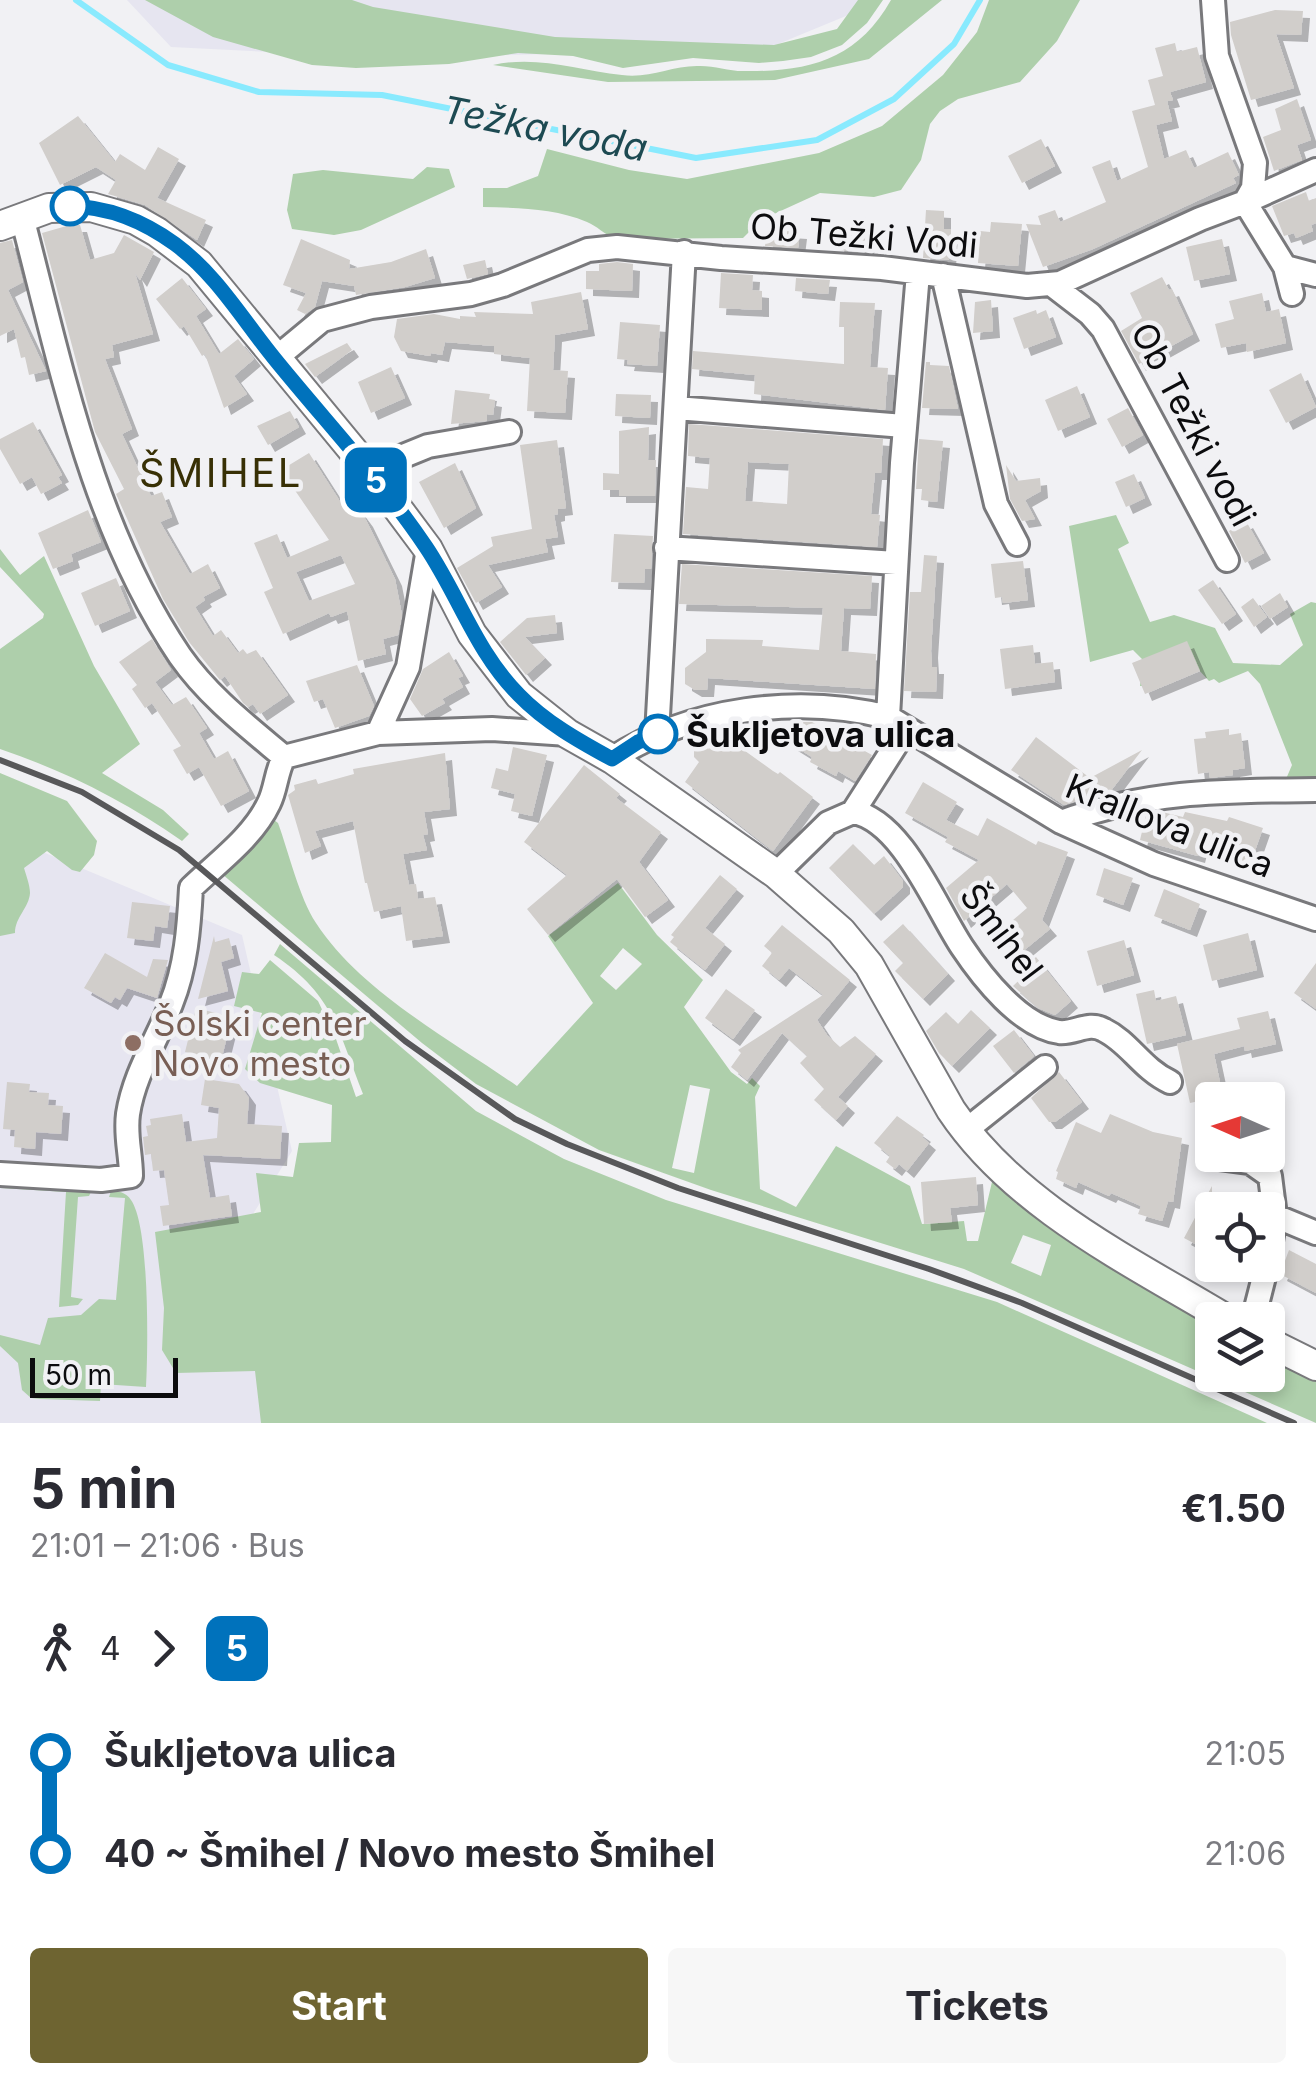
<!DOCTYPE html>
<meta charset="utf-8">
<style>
:root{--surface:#fff;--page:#f7f7f7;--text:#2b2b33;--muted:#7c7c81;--accent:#6e6431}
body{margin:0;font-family:Inter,sans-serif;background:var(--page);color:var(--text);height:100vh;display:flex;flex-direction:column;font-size:38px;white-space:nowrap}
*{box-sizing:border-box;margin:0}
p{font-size:32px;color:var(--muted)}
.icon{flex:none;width:55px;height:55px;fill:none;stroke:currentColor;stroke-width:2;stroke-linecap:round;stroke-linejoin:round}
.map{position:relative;height:1423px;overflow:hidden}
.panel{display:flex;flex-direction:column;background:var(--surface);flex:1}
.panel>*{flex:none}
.badge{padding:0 20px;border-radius:15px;font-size:35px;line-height:65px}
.needle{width:65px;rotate:273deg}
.controls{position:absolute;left:1195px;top:1082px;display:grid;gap:20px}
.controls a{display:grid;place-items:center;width:90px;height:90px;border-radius:10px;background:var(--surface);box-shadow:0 5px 15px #0003;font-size:50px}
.scale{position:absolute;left:30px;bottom:25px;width:148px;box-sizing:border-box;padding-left:10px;border:5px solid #0c0c0e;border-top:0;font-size:28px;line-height:35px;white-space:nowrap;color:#0c0c0e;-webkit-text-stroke:8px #f1f1f4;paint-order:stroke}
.map>.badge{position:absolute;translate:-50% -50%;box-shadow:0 0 0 5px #fff}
.legs{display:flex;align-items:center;gap:15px;height:110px;padding:0 30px;font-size:32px}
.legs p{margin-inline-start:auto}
.summary{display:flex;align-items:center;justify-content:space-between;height:170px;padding:0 30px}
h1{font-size:55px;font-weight:700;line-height:75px}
.action{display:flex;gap:20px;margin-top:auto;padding:20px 30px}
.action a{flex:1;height:115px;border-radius:10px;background:var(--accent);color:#fff;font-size:40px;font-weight:700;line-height:115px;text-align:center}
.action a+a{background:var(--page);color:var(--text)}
ul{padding:0 30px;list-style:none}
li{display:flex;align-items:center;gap:35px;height:100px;font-size:38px}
li i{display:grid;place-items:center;width:15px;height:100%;margin:0 12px;background:currentColor}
li i::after{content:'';width:25px;height:25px;margin:-12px;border:8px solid;border-radius:50%;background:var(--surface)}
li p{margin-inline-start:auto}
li:first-child i{background:linear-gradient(#0000 50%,currentColor 0)}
li:last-child i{background:linear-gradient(currentColor 50%,#0000 0)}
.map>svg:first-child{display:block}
.built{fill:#e6e5f0}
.green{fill:#aecfab;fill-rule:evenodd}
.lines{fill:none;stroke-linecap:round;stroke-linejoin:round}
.stream{stroke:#89eafe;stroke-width:6}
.building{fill:#d1cecb;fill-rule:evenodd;filter:url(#shadow)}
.minor-casing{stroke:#79797c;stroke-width:28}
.tertiary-casing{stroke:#79797c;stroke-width:32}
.minor{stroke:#fff;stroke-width:22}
.tertiary{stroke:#fff;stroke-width:28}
.rail{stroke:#58585a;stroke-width:6}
.line-1-casing{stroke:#fff;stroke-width:22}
.line-1{stroke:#0072bc;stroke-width:15}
.stop-1-dot{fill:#fff;stroke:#0072bc;stroke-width:5}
.education-dot{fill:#8d6e63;stroke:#f1f1f4;stroke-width:4}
.labels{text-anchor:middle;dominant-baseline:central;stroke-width:9;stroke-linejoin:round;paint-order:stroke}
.street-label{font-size:35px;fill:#0c0c0e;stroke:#f1f1f4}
.stop-label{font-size:35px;font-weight:bold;fill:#0c0c0e;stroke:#f1f1f4;text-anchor:start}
.education-label{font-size:35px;fill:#785e54;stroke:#f1f1f4;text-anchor:start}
.water-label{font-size:38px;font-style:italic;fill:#1d4a52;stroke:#f1f1f4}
.quarter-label{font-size:40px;letter-spacing:2.5px;fill:#383005;stroke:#f1f1f4}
</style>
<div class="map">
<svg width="1316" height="1423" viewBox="0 0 1316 1423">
<defs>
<filter id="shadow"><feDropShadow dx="7" dy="7" stdDeviation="0" flood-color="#0004"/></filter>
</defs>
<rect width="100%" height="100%" fill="#f1f1f4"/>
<path class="built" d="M127 0H864L858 11 766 49 386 58 171 47Z
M0 840 26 845 242 935 292 1151 182 1329 268 1368 270 1423H0Z"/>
<path class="green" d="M145 0H352L373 7 555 37 774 45 837 29 858 0H883L867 23 842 45 811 57 783 61 759 63 693 58 623 68 573 56 518 53 449 64 356 68 312 65 213 37Z
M891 0H942L869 59 775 80 608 82 493 65C537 55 578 70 622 75 648 79 671 66 697 66 712 65 728 71 743 71 809 72 857 60 891 0Z
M989 0H1080L1057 41 1020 82 958 99 940 111 930 124 921 160 901 190 874 197 820 193 761 220 743 238 615 239C604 234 597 226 587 222 554 208 518 208 483 207V188H507L538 176 547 149 629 170 687 179 819 153 882 126 943 75 977 32Z
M427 167 449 169 455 187 361 230 334 235 292 229 287 210 293 174 323 170 413 179Z
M1116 515 1129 543 1118 549 1150 622 1174 615 1215 628 1233 663 1280 665 1303 645 1290 614 1311 602 1316 603V784L1283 786 1292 765 1260 684 1248 671 1219 683 1214 679 1209 681 1198 669 1157 686H1140L1143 660 1133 650 1090 662 1069 526Z
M0 549 20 575 44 556 94 666 140 744 102 773 163 810 189 834 182 841C125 801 65 771 0 749V649L43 618 44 614 0 567Z
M0 773 67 801 97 841 94 855 80 872 72 870 47 851 24 868C26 875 30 885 30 893 29 908 15 917 15 933L0 936Z
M270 817 278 823C289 853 299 897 316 923 360 991 451 1040 517 1086L593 1003 548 936 618 883 657 935 703 980 684 1007 731 1072 747 1084 752 1078 760 1086 755 1097 760 1189 796 1207 836 1146 910 1186 922 1224 964 1221 967 1241H978L992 1182 996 1177 1212 1325V1375H1268V1355L1316 1379V1423L964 1269 711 1190 599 1150 476 1084 422 1043 222 874ZM623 948 642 964 616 990 600 976ZM690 1085 710 1089 694 1173 672 1168ZM1023 1235 1051 1245 1041 1276 1011 1263Z
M280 944 476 1111 564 1159 666 1200 997 1302 1267 1423H261L255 1371 176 1373 162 1350 164 1308 155 1232 261 1212 256 1173 293 1177 299 1143 331 1142 332 1105 260 1083 245 1069 262 1013 234 1006 242 972 259 974 270 960 318 1001 336 1039 356 1097 363 1094C338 1031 334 995 274 955Z
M0 1185 91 1192 89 1196 78 1197 71 1297 83 1299 78 1305 59 1307 66 1192 0 1188Z
M111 1191C118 1191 126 1192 131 1200 150 1227 148 1351 146 1387L101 1384 100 1401 40 1399 31 1398 22 1390 18 1363 0 1346V1335L40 1345 48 1318 81 1315 99 1299 116 1300 125 1198 109 1197Z"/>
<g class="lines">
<path class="stream" d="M76 0 168 65 259 92 382 95 696 158 817 140 894 99 954 44 980 0"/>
</g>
<path class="building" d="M1275 10 1303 11 1301 35 1276 34 1294 88 1251 100 1231 35 1230 22Z
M1175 43 1177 52 1197 47 1206 82 1170 92 1173 100 1164 102 1167 101 1172 121 1156 125 1164 159 1186 150 1194 168 1228 152 1239 175 1233 178 1236 183 1093 249 1043 267 1026 224 1041 225 1038 216 1055 210 1060 222 1106 202 1092 167 1110 160 1117 181 1148 167 1132 111 1155 105 1148 80 1163 76 1155 48Z
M1297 99 1311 140 1297 145 1302 160 1274 171 1263 137 1281 130 1275 109Z
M78 116 115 162 120 154 145 170 158 147 179 159 157 198 206 220 197 240 145 205 108 194 116 180 96 167 60 185 39 143Z
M1041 139 1055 166 1022 183 1008 156Z
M1306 192 1309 201 1316 198V223L1311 225 1313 231 1296 238 1294 233 1284 236 1272 206Z
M926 210 944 211V229H951L949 260 923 258Z
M991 222 1022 224 1018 266 978 263 980 231 990 232Z
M70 225H80L90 260 114 253 124 235 154 252 140 280 135 273 153 334 112 345 114 357 105 359 132 429 122 434 151 496 162 492 172 517 160 522 190 574 208 564 220 588 203 597 205 600 195 607 213 636 221 630 238 653 243 649 247 654 256 650 288 695 260 714 253 704 248 707 243 703 225 676 220 680 189 642 163 599 116 494 124 489 95 432 42 233Z
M838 225 868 226 867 252 837 250Z
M770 230 800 232 798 248 765 246 767 231Z
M301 239 350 260 349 269 391 262 426 249 435 278 405 287 356 295 354 286 322 281 315 307 305 314 297 310 306 293 283 285Z
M1222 239 1230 274 1194 281 1186 247Z
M12 240 23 282 8 290 46 371 29 375 25 357 21 358 14 329 0 336V243Z
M485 260 488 274 467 279 463 265Z
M617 262 633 264 632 291 586 289V271H599V264Z
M721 273 753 275 752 290 762 291V310L719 308Z
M1162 277 1169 290 1172 289 1193 334 1139 364 1121 331 1142 318 1130 293Z
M182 278 206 309 196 316 219 354 238 339 254 359 234 376 247 394 224 408 205 354 202 356 184 326 180 329 156 299Z
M796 278 830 280 828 294 795 291Z
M581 292 588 329 555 335 553 370 568 371 565 413 527 411 530 358 494 354V346L445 342 442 355 431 353 430 356 401 351 394 337 397 319 434 314 460 319V316L476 317 474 312 533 314 531 302Z
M1262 293 1266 312 1279 309 1286 343 1247 352 1246 343 1221 348 1215 324 1234 319 1229 301Z
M991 300 993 331 973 333 975 302Z
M840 302 875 303 870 367 888 368 885 410 754 394 755 375 692 369 693 351 844 364V327H839Z
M1036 310 1037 314 1046 310 1056 337 1024 349 1013 318Z
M620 322 660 325 657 366 627 364 628 360 617 359Z
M347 343 352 350 315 377 305 364Z
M926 362H930V365L949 366 958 409 922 408Z
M391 367 405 398 371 413 358 382Z
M1301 373 1316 407 1286 423 1269 390Z
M1077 386 1090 417 1058 431 1045 400Z
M455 390 490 394 489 399 495 400 493 415 487 414V421L451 424Z
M616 394 651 395 650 418 615 416Z
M1128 408 1143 435 1122 447 1107 419Z
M290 411 299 427 268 445 257 426Z
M33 422 62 475 58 477 62 483 41 494 32 477 20 484 0 449V439Z
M689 424 883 439 881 473H875L871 514 880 515 877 547 683 534 686 487 708 489 710 458 688 456ZM748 462 789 464 787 504 745 501Z
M649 427 648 460H656L655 496H619V490H603V473L619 474V431Z
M919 439 943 441 937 502 921 500 922 489H916Z
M557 440 566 508 558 509V514L554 515 558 537 545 539 548 552 488 565 502 587 476 603 457 568 493 546 491 537 532 529 520 445Z
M309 453 341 503 349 497 366 520 395 579 402 615 398 635 383 639 386 654 358 661 347 611 331 617 329 613 283 634 264 592 273 588 254 543 277 534 287 558 329 540 281 470ZM341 555 355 584 309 601 296 572Z
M455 463 476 508 444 528 419 482Z
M1006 465 1016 481 1040 478 1041 491 1025 500 1035 519 1022 521 1010 499Z
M1134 474 1145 498 1126 507 1115 482Z
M88 510 101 542 71 554 73 561 53 569 38 533Z
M1246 521 1264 553 1245 563 1229 531Z
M614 534 653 536 651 569H645L644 583 611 582Z
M924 555 937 556 931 651 932 667H937L936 692 904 691 910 592H921Z
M1023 561 1028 600 1003 603 1002 597 995 598 991 564Z
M682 564 872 576 870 609 844 608 841 651 876 654 875 689 708 678 707 690H695L685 684V668L706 652V639L763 640 762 646 819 650 823 608 679 604Z
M116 578 130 611 95 626 81 593Z
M1213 580 1236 614 1222 624 1198 590Z
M1280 593 1288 607 1270 619 1261 606Z
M1253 598 1267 617 1254 627 1241 607Z
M555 615 557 633 525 637 545 658 526 675 500 642 527 618Z
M152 639 171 670 155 682 172 705 186 697 207 728 199 733 214 759 228 751 249 791 221 806 199 767 187 774 173 750 181 746 152 703 145 708 132 689 137 685 119 662Z
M1187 641 1200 671 1145 694 1132 663Z
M1033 645 1035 664 1053 662 1055 682 1005 689 1000 649Z
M449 652 463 676 458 678 463 687 442 699 445 703 422 716 410 699 423 669Z
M357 665 374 706 369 716 335 728 323 699 314 702 306 681Z
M803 722H812L872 755 855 781 838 771 836 776 810 762 812 757 791 744Z
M1229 729V735L1241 733 1245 768 1233 770V775L1210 778 1209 772 1198 774 1194 739 1206 738 1205 732Z
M1036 737 1090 778 1142 750 1110 792 1091 797 1087 794 1083 799 1064 805 1011 770Z
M724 740 734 743 773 771 778 774 780 772 813 797 773 851 685 782 699 762 694 757V751L701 742 709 749 713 743Z
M513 747 547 755 532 816 511 811 515 794 491 788 496 768 508 771Z
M445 753 450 809 424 812 428 834 423 835 427 850 403 854 409 885 416 884 418 899 435 897 443 936 406 941 401 906 374 912 367 883H365L353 821 315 831 321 846 305 853 288 795 295 790 294 785 316 779 318 784 354 774 353 769Z
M584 765 620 794 616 798 661 832 639 862 668 900 645 917 617 879 548 935 527 909 567 875 524 842Z
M923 782 957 802 946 820 978 836 987 818 1036 845 1038 841 1068 852 1042 920 1050 929 1017 956 998 933 1027 908 1007 884 964 921 946 888 979 860 945 842 948 837 905 813Z
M1162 812 1183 817 1185 812 1227 821 1229 817 1263 828 1250 865 1200 848 1198 856 1140 840 1146 815Z
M853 844 874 865 884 856 903 881V887L874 914 829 868Z
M1104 868 1133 878 1123 905 1096 895Z
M720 875 737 889 705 928 725 944 705 970 670 942 674 937 671 935Z
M1164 889 1200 904 1190 930 1154 916Z
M132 902 170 906 167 928 155 926 153 941 127 938Z
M903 924 948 974 923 999 895 971 903 963 883 942Z
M782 925 850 980 817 1020 827 1035 840 1047 855 1036 876 1054 838 1097 848 1106 836 1120 814 1100 824 1089 800 1063 807 1056 782 1033 747 1080 731 1067 741 1053 738 1050 823 995 789 968 779 980 762 966 772 953 764 946Z
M1248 933 1257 970 1212 981 1203 945Z
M214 936 215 942 229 938 234 958 221 962 228 991 198 999Z
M1124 940 1134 975 1097 986 1087 951Z
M105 953 147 977 153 959 168 960 157 998 127 988 120 1000 115 997 111 1003 84 988Z
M1036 957 1071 1001 1055 1015 1038 1008 1013 986 1027 973 1023 969Z
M1316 963V1009L1294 993Z
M726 989 755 1010 733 1039 705 1018Z
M1154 990 1156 1001 1176 996 1186 1035 1147 1044 1136 994Z
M196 1008 232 1017 221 1061 185 1052Z
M971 1010 990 1028 952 1066 939 1053 926 1031 946 1012 958 1024Z
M1268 1011 1276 1044 1245 1051 1244 1046 1214 1054 1221 1087 1206 1091 1208 1099 1190 1103 1177 1044 1240 1029 1237 1018Z
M1014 1030 1034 1056 1014 1073 993 1046Z
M1059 1072 1082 1102 1055 1122H1049L1031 1098Z
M205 1079 239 1084 249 1098 247 1124 282 1126 280 1159 203 1155 210 1198 229 1195 232 1216 163 1226 160 1206 169 1205 164 1170 153 1171 151 1154 145 1155 143 1137 148 1136 146 1126 151 1125 150 1119 182 1114 186 1142 217 1138 219 1108 201 1105Z
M7 1082 30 1084 29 1092 49 1093 48 1105 63 1106 61 1134 36 1132 35 1149 14 1147 15 1130 3 1129Z
M1110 1114 1153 1132 1182 1138 1173 1202 1168 1201 1162 1221 1138 1214 1141 1206 1111 1193 1109 1196 1078 1182 1076 1188 1056 1179 1058 1172 1056 1171 1076 1122 1101 1133Z
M897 1116 924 1135 922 1137 929 1143 907 1171 899 1164 895 1169 886 1162 890 1156 874 1143Z
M976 1177 978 1205 950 1208 952 1222 924 1224 921 1182Z
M1212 1186V1253L1184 1238Z
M1289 1250 1316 1264V1293L1280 1274Z"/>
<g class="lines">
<g class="minor-casing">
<path id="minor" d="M22 217C61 366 92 526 180 656 208 696 247 726 284 757
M1285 267 1316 275
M943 275 996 504 1017 544
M1051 284 1090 314 1103 329 1227 560
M1292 294 1285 267 1245 202 1316 170
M275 359 322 320 371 307 471 294 503 285 588 250 617 247 721 258 882 268 1027 286 1060 283 1200 219 1245 202 1253 188 1255 163 1217 56 1213 0
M676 408 904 426
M369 470 428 446 509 432
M666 548 896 563
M888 717 902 463 918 273
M378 733 408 667 428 549
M657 734 684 252
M612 759C690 708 798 694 888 717L1061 822 1154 864 1316 919
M853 812C902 820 936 908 962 947 982 977 1020 1026 1059 1032 1075 1034 1088 1021 1104 1030 1129 1042 1142 1069 1170 1082
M1061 822C1150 790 1223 791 1316 790
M776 874 828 823 853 812 906 729
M965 1131 1045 1067
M1220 1158 1250 1162 1270 1176 1275 1216 1268 1260
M0 1174 101 1180 131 1176C131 1154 125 1136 128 1114 134 1074 157 1040 171 1004 186 967 189 927 191 888 218 862 253 837 269 803 276 789 276 772 284 757L378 733 492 729 568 734
M1275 1216 1316 1233
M1253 1320 1267 1265"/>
</g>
<g class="tertiary-casing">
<path id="tertiary" d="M0 226 49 208 91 207 136 220 157 232 199 264 369 470 428 549 472 634 519 695 568 734 612 759 776 874 841 931 869 965 951 1110C1015 1206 1132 1262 1228 1320
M1268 1342 1316 1366"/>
</g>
<use href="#minor" class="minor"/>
<use href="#tertiary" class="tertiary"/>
<path class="rail" d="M0 760 82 792 179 850 405 1041 515 1119 567 1144 678 1188 929 1269 1022 1303 1294 1423"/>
</g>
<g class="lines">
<g class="line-1-casing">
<path id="line-1" d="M70 206C110 207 143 221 175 244 216 274 243 320 274 358 325 421 381 480 426 547 459 596 476 652 519 695 545 722 579 741 612 759L638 742 658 734"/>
</g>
<use href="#line-1" class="line-1"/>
</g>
<g class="stop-1-dot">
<circle cx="70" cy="206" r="18"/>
<circle cx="658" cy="734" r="18"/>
</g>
<circle class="education-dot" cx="133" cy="1043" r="10"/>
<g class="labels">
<g class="street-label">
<text transform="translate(864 235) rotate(5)">Ob Težki Vodi</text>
<text transform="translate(1194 424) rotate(62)">Ob Težki vodi</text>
<text transform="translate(1170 825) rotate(22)">Krallova ulica</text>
<text transform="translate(1002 932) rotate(53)">Šmihel</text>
</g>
<g class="stop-label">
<text x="686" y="734">Šukljetova ulica</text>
</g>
<g class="education-label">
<text x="153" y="1023">Šolski center<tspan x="153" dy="40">Novo mesto</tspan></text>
</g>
<g class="water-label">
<text transform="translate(545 128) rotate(11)">Težka voda</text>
</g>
<g class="quarter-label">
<text x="221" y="472">ŠMIHEL</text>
</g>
</g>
</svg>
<div class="controls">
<a><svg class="needle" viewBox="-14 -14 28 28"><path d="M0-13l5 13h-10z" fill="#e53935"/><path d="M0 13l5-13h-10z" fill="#7c7c81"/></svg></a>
<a><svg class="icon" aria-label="locate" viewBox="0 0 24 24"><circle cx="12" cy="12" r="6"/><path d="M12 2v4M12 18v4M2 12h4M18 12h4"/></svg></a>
<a><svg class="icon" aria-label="layers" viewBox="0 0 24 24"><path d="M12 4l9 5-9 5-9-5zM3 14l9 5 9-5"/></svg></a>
</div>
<div class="scale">50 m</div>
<b class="badge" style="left:376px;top:480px;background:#0072bc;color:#fff">5</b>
</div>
<section class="panel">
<div class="summary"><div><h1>5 min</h1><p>21:01 – 21:06 · Bus</p></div><b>€1.50</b></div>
<div class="legs"><svg class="icon" aria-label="walk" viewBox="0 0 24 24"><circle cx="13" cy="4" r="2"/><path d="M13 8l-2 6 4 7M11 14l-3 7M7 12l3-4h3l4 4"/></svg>4<svg class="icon" aria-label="forward" viewBox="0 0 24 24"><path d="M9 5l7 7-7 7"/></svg><b class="badge" style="background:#0072bc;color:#fff">5</b></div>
<ul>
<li><i style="color:#0072bc"></i><b>Šukljetova ulica</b><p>21:05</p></li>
<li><i style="color:#0072bc"></i><b>40 ~ Šmihel / Novo mesto Šmihel</b><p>21:06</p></li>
</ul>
<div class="action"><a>Start</a><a>Tickets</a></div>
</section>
